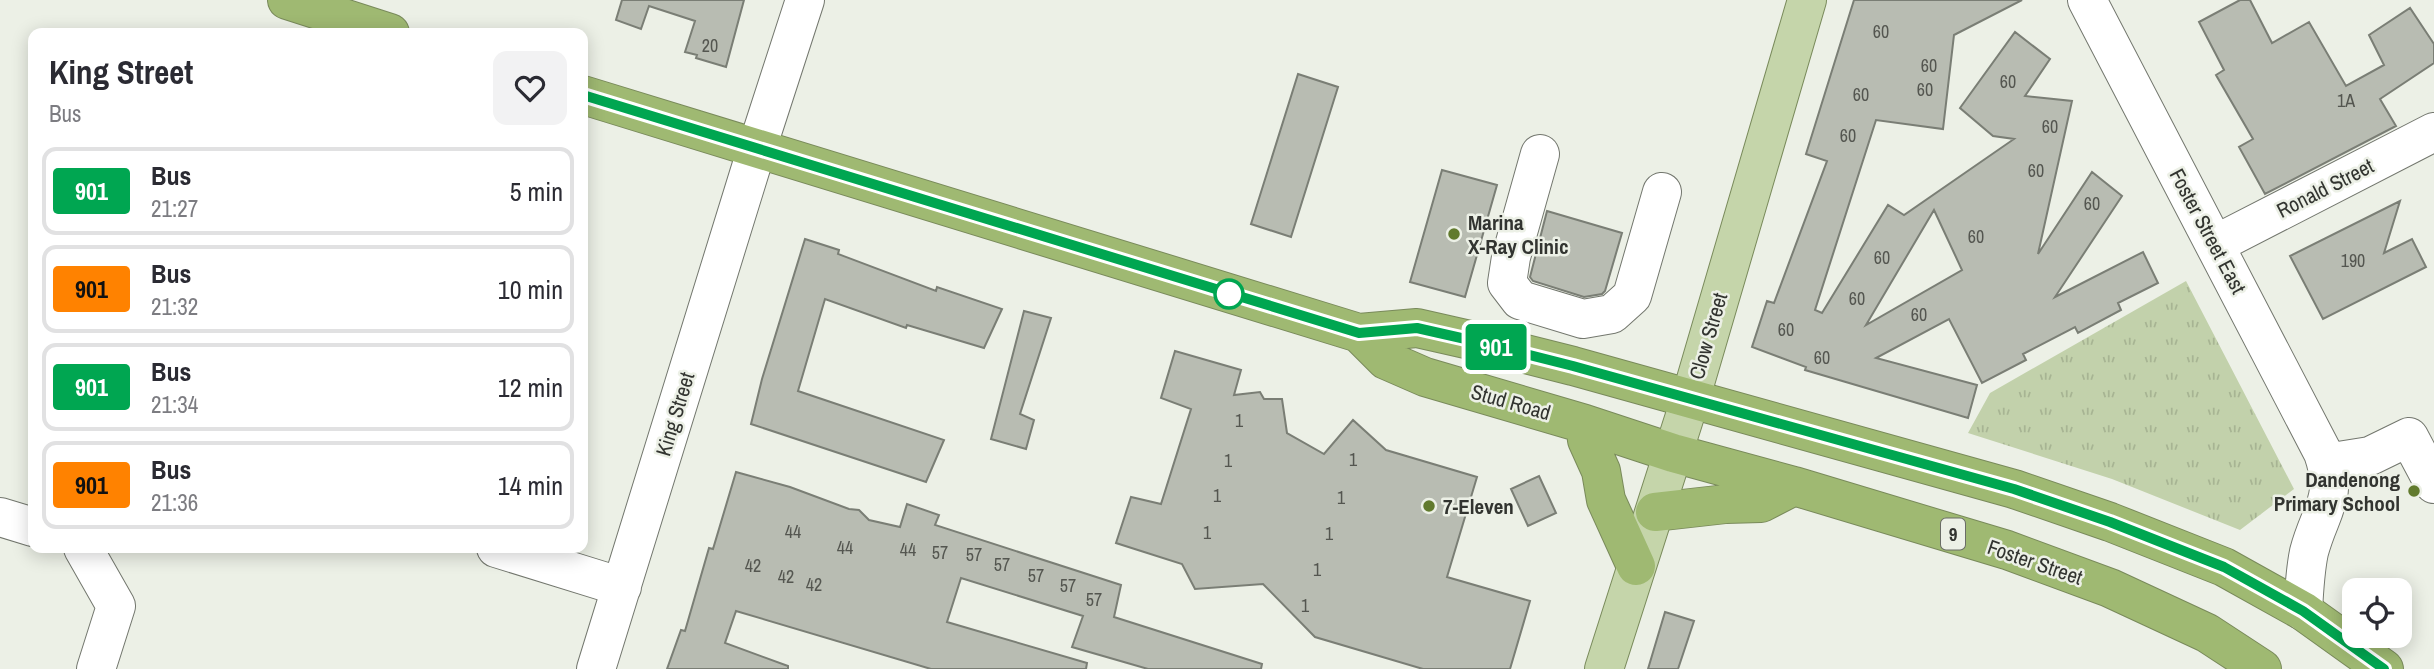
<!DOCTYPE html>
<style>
:root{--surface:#fff;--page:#f2f2f3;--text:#2b2b33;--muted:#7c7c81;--line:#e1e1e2}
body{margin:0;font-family:"Archivo Narrow",sans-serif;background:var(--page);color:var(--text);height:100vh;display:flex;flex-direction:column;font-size:26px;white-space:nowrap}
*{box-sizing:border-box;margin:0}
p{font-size:23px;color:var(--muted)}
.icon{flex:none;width:38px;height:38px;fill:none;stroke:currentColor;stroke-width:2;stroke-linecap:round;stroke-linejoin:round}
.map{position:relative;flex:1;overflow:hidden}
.sheet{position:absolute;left:28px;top:28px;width:560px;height:525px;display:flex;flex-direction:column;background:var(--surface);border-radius:14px;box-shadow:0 4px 18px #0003}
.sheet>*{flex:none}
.badge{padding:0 14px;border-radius:5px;font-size:24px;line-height:46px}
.fabs{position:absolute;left:2342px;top:578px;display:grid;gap:14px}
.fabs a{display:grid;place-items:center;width:70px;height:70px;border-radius:14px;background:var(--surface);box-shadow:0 4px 18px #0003;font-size:35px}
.map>.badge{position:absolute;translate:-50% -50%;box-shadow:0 0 0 4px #fff}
.round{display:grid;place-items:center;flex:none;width:74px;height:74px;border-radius:14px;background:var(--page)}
.headline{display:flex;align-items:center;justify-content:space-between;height:119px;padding:0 21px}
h1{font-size:33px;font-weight:700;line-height:52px}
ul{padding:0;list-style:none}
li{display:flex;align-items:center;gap:21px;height:88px;margin:0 14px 10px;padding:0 7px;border:4px solid var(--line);border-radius:14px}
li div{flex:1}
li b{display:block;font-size:26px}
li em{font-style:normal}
li .badge{min-width:77px;font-weight:700;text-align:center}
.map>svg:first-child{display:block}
.grass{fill:url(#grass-tufts)}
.building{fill:#b8bcb2;stroke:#7a7e75;stroke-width:2;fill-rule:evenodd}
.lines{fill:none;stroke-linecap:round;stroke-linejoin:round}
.minor-casing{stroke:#73776e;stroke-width:40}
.major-casing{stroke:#798a5b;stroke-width:40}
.highway-casing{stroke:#798a5b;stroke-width:40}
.minor{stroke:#fff;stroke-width:38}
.major{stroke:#c5d5aa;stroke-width:38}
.highway{stroke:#9fb972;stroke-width:38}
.line-casing{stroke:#fff;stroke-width:16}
.line{stroke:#00a651;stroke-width:10}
.poi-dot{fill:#617a2d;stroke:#ecf0e6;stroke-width:2.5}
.stop-dot{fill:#fff;stroke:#00a651;stroke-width:3.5}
.labels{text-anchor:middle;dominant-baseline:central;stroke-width:5;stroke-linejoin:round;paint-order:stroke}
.number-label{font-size:18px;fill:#545650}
.shield{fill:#ecf0e6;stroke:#6a6c67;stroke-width:2}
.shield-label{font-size:19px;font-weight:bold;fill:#323430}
.street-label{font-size:21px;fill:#323430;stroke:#ecf0e6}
.poi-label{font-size:21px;font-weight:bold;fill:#323430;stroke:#ecf0e6;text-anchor:start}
</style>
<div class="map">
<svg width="2434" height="669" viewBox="0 0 2434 669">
<defs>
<pattern id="grass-tufts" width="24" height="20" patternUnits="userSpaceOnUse" patternTransform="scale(1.75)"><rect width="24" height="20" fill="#c2d1ab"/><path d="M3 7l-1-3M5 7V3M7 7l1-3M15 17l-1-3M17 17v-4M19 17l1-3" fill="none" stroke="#a7b493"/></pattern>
</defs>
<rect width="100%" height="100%" fill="#ecf0e6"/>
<path class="grass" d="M2186 281 2294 489 2240 530 2112 479 1968 433 1990 393Z"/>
<path class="building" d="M622 0H744L726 67 696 58 697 55 685 52 695 21 649 6 641 29 616 20Z
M1854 0H2022L1954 35 1943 129 1876 120 1815 310 1822 313 1888 205 1904 215 2014 139 1993 136 1960 108 2015 32 2050 59 2025 96 2072 101 2038 254 2092 172 2122 196 2055 297 2143 252 2158 283 2118 303 2121 310 2078 333 2075 327 2023 354 2026 360 1982 383 1949 319 1876 358 1977 385 1968 418 1805 370 1806 367 1752 347 1767 301 1774 303 1827 161 1806 154ZM1934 210 1962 270 1866 325Z
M2240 0H2250L2272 43 2309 22 2346 86 2384 65 2369 35 2410 8 2434 44V63L2380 99 2396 126 2265 194 2239 147 2253 139 2216 75 2224 70 2199 22Z
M1298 74 1338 87 1291 237 1251 224Z
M1442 170 1497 185 1465 297 1410 282Z
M2400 201 2384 253 2412 239 2426 267 2323 319 2290 256Z
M1547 211 1622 233 1605 291 1602 294 1584 297 1533 281 1530 277Z
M805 239 839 250 838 254 936 291 937 287 1002 309 984 348 907 325 906 328 825 299 798 391 944 440 926 482 751 424 762 379Z
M1024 311 1051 318 1020 414 1034 420 1026 449 991 439Z
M1175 351 1241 370 1234 395 1260 392 1264 399H1282L1287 433 1324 454 1353 420 1386 450 1477 477 1447 577 1530 601 1510 669H1423L1315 637 1263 584 1195 589 1182 564 1116 543 1131 497 1161 504 1191 409 1161 398Z
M736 472 790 487 849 509 859 510 869 520 900 527 907 504 939 515 935 525 1121 585 1114 617 1262 664 1261 669H1148L1072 647 1083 616 961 578 947 622 1087 663 1086 669H931L736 611 725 643 788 666V669H667L681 630 685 631 709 548 713 549Z
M1539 476 1556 513 1528 526 1511 489Z
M1665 612 1694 621 1678 669H1648Z"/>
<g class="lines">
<g class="minor-casing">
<path id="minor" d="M2087 0 2323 453C2339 499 2320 510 2309 552 2305 571 2304 591 2303 611
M1540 154 1511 257 1507 283 1520 300 1583 319 1612 314 1632 296 1662 192
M2216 244 2434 132
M2326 463 2370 456 2409 437 2434 484
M0 517 33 527
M83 548 116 606 96 669
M496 548 622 587
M596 669 757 148 805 0"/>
</g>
<g class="major-casing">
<path id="major" d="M1604 669 1690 400 1807 0"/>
</g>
<g class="highway-casing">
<path id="highway" d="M287 0 390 33
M583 95 1359 333 1417 328 1470 340 1573 366 2014 489 2110 522 2224 567 2303 611 2384 669
M1359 333 1386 360 1425 377 1585 424 1673 453 1794 486 2007 550 2110 588 2207 633 2262 669
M1585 424 1587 440 1601 471 1606 500 1636 566
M1655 512 1726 504 1761 503 1794 486"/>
</g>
<use href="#minor" class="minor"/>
<use href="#major" class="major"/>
<use href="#highway" class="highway"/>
</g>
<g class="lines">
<g class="line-casing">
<path id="line" d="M583 95 1359 333 1417 328 1470 340 1573 366 2014 489 2110 522 2224 567 2303 611 2384 669"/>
</g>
<use href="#line" class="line"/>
</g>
<g class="poi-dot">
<circle cx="1454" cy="234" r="7"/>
<circle cx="2414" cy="491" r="7"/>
<circle cx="1429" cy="506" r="7"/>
</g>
<circle class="stop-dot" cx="1229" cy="294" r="14"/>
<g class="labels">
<g class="number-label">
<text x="1881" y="31">60</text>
<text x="710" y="45">20</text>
<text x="1929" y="65">60</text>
<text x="2008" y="81">60</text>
<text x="1925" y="89">60</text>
<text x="1861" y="94">60</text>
<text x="2346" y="100">1A</text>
<text x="2050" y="126">60</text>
<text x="1848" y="135">60</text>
<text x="2036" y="170">60</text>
<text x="2092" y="203">60</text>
<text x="1976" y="236">60</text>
<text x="1882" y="257">60</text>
<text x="2353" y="260">190</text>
<text x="1857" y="298">60</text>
<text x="1919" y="314">60</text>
<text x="1786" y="329">60</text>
<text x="1822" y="357">60</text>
<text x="1239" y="420">1</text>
<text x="1353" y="459">1</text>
<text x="1228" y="460">1</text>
<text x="1217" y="495">1</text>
<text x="1341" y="497">1</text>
<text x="793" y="531">44</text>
<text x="1207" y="532">1</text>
<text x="1329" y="533">1</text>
<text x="845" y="547">44</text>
<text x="908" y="549">44</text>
<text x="940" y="552">57</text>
<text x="974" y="554">57</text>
<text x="1002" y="564">57</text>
<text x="753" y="565">42</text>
<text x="1317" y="569">1</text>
<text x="1036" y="575">57</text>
<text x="786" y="576">42</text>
<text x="814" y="584">42</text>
<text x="1068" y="585">57</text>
<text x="1094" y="599">57</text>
<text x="1305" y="605">1</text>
</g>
<rect class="shield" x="1941" y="518.5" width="24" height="31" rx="5"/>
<g class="shield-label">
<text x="1953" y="534">9</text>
</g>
<g class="street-label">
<text transform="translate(2325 188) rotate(-27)">Ronald Street</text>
<text transform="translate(2208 231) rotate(62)">Foster Street East</text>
<text transform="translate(1708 336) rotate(-74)">Clow Street</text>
<text transform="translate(1511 402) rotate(16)">Stud Road</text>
<text transform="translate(675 414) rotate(-73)">King Street</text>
<text transform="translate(2035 562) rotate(19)">Foster Street</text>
</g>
<g class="poi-label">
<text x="1468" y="222">Marina<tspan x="1468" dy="24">X-Ray Clinic</tspan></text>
<text x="2400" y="479" text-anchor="end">Dandenong<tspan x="2400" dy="24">Primary School</tspan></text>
<text x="1443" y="506">7-Eleven</text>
</g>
</g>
</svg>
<div class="fabs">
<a><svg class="icon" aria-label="locate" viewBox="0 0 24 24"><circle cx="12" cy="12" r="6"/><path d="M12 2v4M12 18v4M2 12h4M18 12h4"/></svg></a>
</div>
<b class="badge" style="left:1496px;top:347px;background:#00a651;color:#fff">901</b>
<section class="sheet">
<div class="headline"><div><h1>King Street</h1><p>Bus</p></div><a class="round"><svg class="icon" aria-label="heart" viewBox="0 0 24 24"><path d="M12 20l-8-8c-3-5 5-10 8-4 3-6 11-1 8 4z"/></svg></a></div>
<ul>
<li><span class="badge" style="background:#00a651;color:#fff">901</span><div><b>Bus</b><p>21:27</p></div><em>5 min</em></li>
<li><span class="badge" style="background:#ff8200;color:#111">901</span><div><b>Bus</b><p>21:32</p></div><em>10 min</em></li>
<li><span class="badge" style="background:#00a651;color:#fff">901</span><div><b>Bus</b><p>21:34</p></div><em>12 min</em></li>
<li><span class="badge" style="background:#ff8200;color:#111">901</span><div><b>Bus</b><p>21:36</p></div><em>14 min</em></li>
</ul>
</section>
</div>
